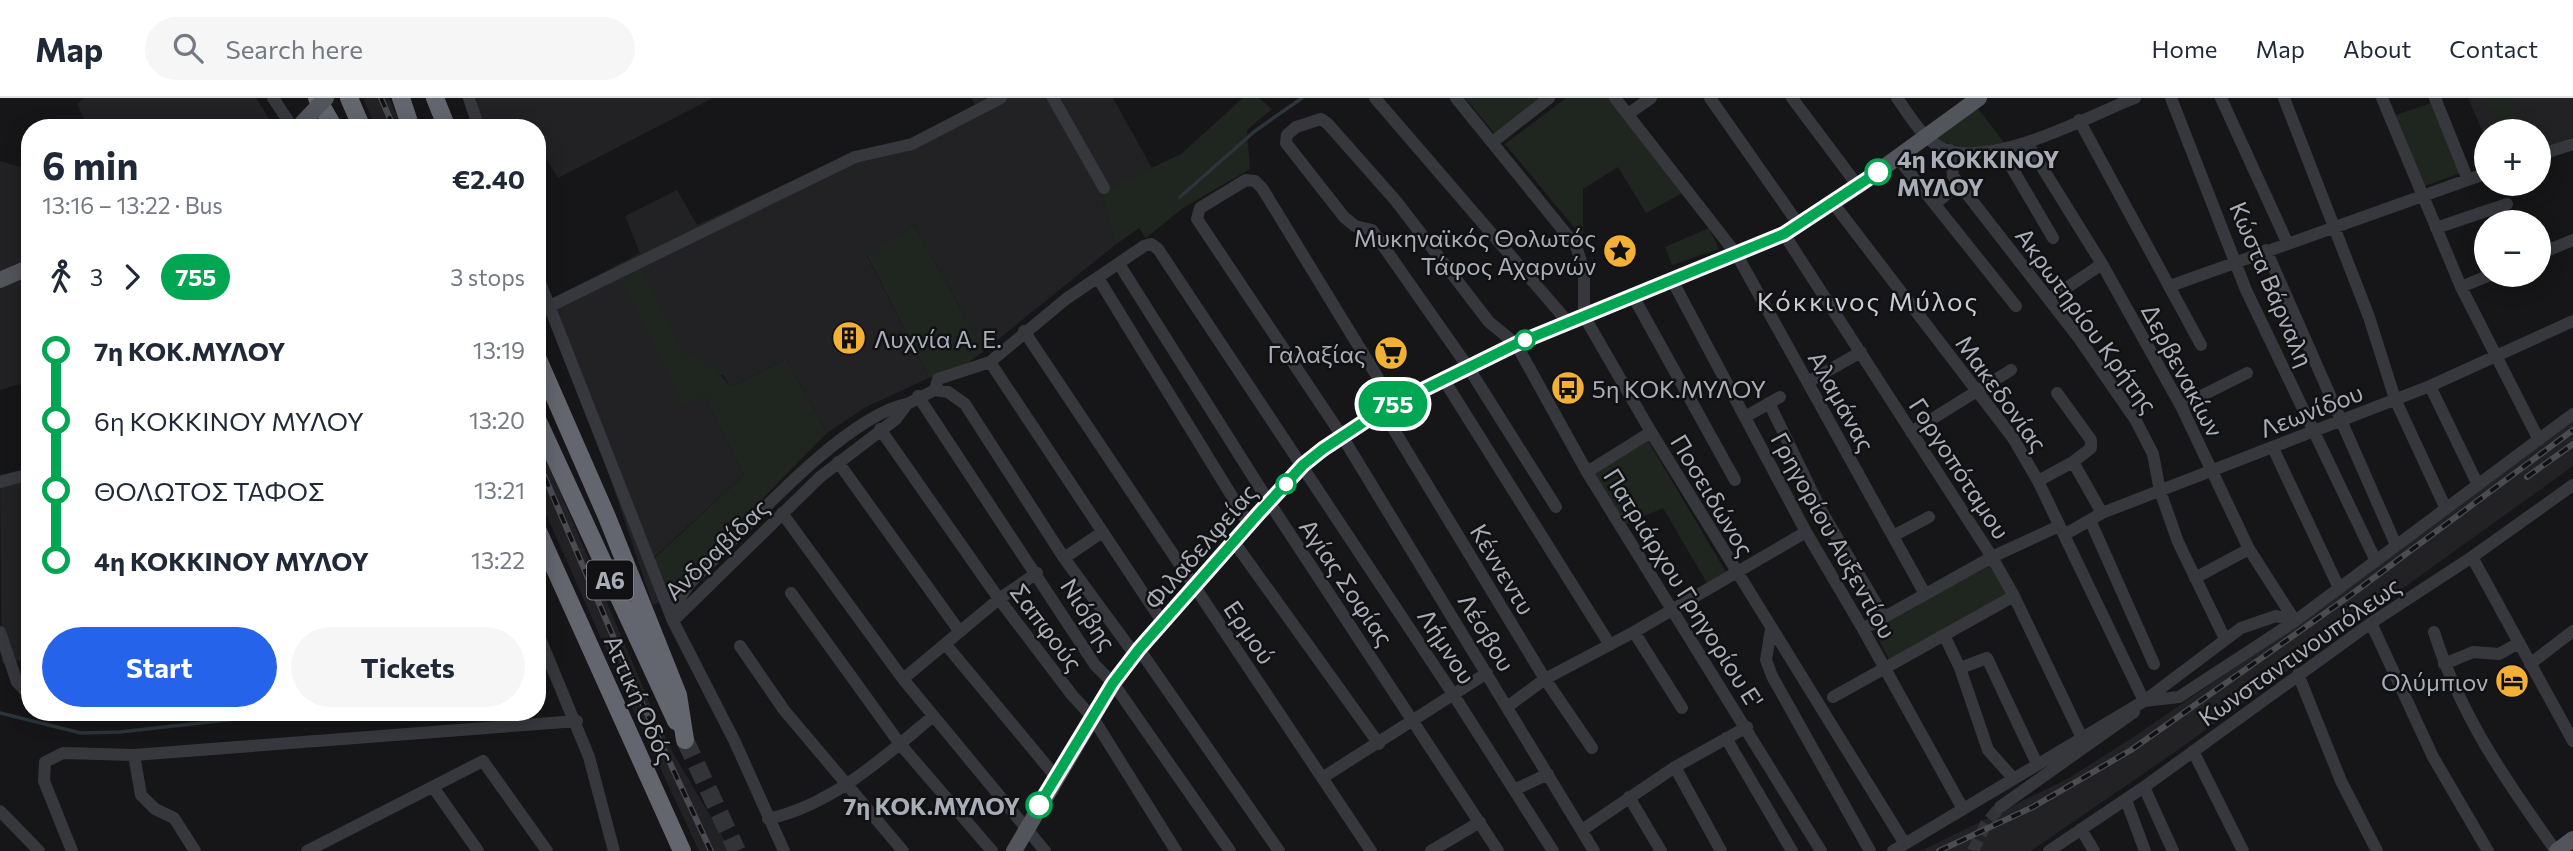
<!DOCTYPE html>
<meta charset="utf-8">
<style>
:root{--surface:#fff;--page:#f6f6f7;--text:#1f2937;--muted:#747a83;--line:#e0e1e3;--accent:#2563eb}
body{margin:0;font-family:Commissioner,sans-serif;background:var(--page);color:var(--text);height:100vh;display:flex;flex-direction:column;font-size:26px;white-space:nowrap}
*{box-sizing:border-box;margin:0}
p{font-size:23px;color:var(--muted)}
.icon{flex:none;width:38px;height:38px;fill:none;stroke:currentColor;stroke-width:2;stroke-linecap:round;stroke-linejoin:round}
.map{position:relative;flex:1;overflow:hidden}
.drawer{position:absolute;left:21px;top:21px;width:525px;height:602px;display:flex;flex-direction:column;background:var(--surface);border-radius:28px;box-shadow:0 4px 18px #0003}
.drawer>*{flex:none}
.badge{padding:0 14px;border-radius:23px;font-size:24px;line-height:46px}
.controls{position:absolute;left:2474px;top:21px;display:grid;gap:14px}
.controls a{display:grid;place-items:center;width:77px;height:77px;border-radius:50%;background:var(--surface);box-shadow:0 4px 18px #0003;font-size:35px}
.map>.badge{position:absolute;translate:-50% -50%;box-shadow:0 0 0 4px #fff}
.legs{display:flex;align-items:center;gap:10px;height:77px;padding:0 21px;font-size:23px}
.legs p{margin-inline-start:auto}
.overview{display:flex;align-items:center;justify-content:space-between;height:119px;padding:0 21px}
h1{font-size:38px;font-weight:700;line-height:52px}
.primary-button{display:flex;gap:14px;margin-top:auto;padding:14px 21px}
.primary-button a{flex:1;height:80px;border-radius:42px;background:var(--accent);color:#fff;font-size:28px;font-weight:700;line-height:80px;text-align:center}
.primary-button a+a{background:var(--page);color:var(--text)}
ul{padding:0 21px;list-style:none}
li{display:flex;align-items:center;gap:24px;height:70px;font-size:26px}
li i{display:grid;place-items:center;width:10px;height:100%;margin:0 9px;background:currentColor}
li i::after{content:'';width:18px;height:18px;margin:-9px;border:5px solid;border-radius:50%;background:var(--surface)}
li p{margin-inline-start:auto}
li:first-child i{background:linear-gradient(#0000 50%,currentColor 0)}
li:last-child i{background:linear-gradient(currentColor 50%,#0000 0)}
header{display:flex;align-items:center;gap:42px;box-sizing:border-box;height:98px;padding:0 35px;background:var(--surface);border-bottom:2px solid var(--line)}
header strong{font-size:33px}
nav{display:flex;gap:38px;margin-inline-start:auto;font-size:24px}
.search{width:490px;height:63px;background:var(--page);display:flex;align-items:center;gap:18px;box-sizing:border-box;padding:0 24px;border-radius:38px;color:var(--muted);font-size:26px}
.map>svg:first-child{display:block}
.built{fill:#222225}
.green{fill:#1e261f}
.lines{fill:none;stroke-linecap:round;stroke-linejoin:round}
.stream{stroke:#2c353c;stroke-width:3.5}
.minor-tunnel{stroke:#333438;stroke-width:12;stroke-dasharray:12 6;stroke-linecap:butt}
.highway-tunnel{stroke:#333438;stroke-width:18;stroke-dasharray:18 9;stroke-linecap:butt}
.minor{stroke:#37383d;stroke-width:12}
.major{stroke:#53555c;stroke-width:16}
.highway{stroke:#63666e;stroke-width:18}
.rail-casing{stroke:#4a4c52;stroke-width:6}
.rail{stroke:#111113;stroke-width:3.5;stroke-dasharray:10;stroke-linecap:butt}
.major-bridge{stroke:#53555c;stroke-width:16}
.line-1-casing{stroke:#fff;stroke-width:16}
.line-1{stroke:#00a651;stroke-width:10}
.stop-1-dot{fill:#fff;stroke:#00a651;stroke-width:3.5}
.labels{text-anchor:middle;dominant-baseline:central;stroke-width:5;stroke-linejoin:round;paint-order:stroke}
.shield{fill:#111113;stroke:#7b7e86;stroke-width:2}
.shield-label{font-size:23px;font-weight:bold;fill:#a8adb8}
.stop-label{font-size:24px;font-weight:bold;fill:#a8adb8;stroke:#111113;text-anchor:start}
.poi-label{font-size:24px;fill:#a8adb8;stroke:#111113;text-anchor:end}
.street-label{font-size:24px;fill:#a8adb8;stroke:#111113}
.neighbourhood-label{font-size:26px;letter-spacing:2px;fill:#c9ccd4;stroke:#111113}
</style>
<header>
<strong>Map</strong>
<div class="search"><svg class="icon" aria-label="search" viewBox="0 0 24 24"><circle cx="10" cy="10" r="6"/><path d="M15 15l6 6"/></svg>Search here</div>
<nav><a>Home</a><a>Map</a><a>About</a><a>Contact</a></nav>
</header>
<div class="map">
<svg width="2573" height="753" viewBox="0 0 2573 753">
<rect width="100%" height="100%" fill="#161618"/>
<path class="built" d="M84 0H256L275 30H88L77 6Z
M363 0H389L402 30H376Z
M476 0H713L558 80 537 45V30H484Z
M971 0H1113L1153 72 1101 94 1115 147 984 253 914 127 867 158 929 280 866 309 827 335 786 261 731 289 722 276 705 299 744 377 649 464 663 502 653 507 550 202 640 155 625 118 677 92 697 127 845 58 889 54 975 7Z
M2468 0H2573V39L2539 51V33H2487V44Z
M0 63 30 72V283L0 292Z
M2573 323V368L2175 654 2031 753H1921L2069 680 2132 640 2294 529Z
M537 339 650 606 673 655 731 753H699L628 601 537 396Z
M30 370V561L2 565 0 377Z"/>
<path class="green" d="M1243 0H1259L1272 11 1247 32 1250 71 1183 110 1146 140 1139 130 1115 147 1101 94 1181 56Z
M1465 0H1542L1495 36Z
M1566 0H1612L1684 94 1646 115 1618 69 1583 91V140L1505 46Z
M2486 0H2510L2519 22 2497 30Z
M2431 5 2460 75 2422 89 2393 18Z
M1975 7 2006 47C1979 51 1956 52 1932 39Z
M914 127 984 253 965 267 929 280 867 157Z
M1709 130 1719 151 1672 167 1665 149Z
M641 169 685 257 707 262 731 289 786 261 827 335 663 502 649 465 744 377 705 299 683 308 620 179Z
M1647 341 1726 474 1707 485 1663 410 1626 426 1593 373Z
M1990 465 2008 496 1890 563 1873 531Z"/>
<g class="lines">
<path class="stream" d="M1180 99 1255 33 1302 0
M0 615 81 635 120 634 299 614"/>
<path class="minor-tunnel" d="M1973 753 1986 726 2000 709"/>
<path class="highway-tunnel" d="M685 642 737 753"/>
<path class="minor" d="M273 0 293 30
M469 0 479 30
M1053 0 1104 90
M1375 0 1567 223
M1456 0 1576 148 1584 173V218L1651 334 1905 746
M1615 0 1737 157 1925 496
M1710 0 1799 127
M1792 0 1858 88
M1897 0C1910 18 1923 42 1944 51 1995 70 2086 19 2135 0
M2171 0 2246 192 2376 463
M2221 0 2287 144
M2284 0 2369 219 2395 301 2446 411
M2382 0 2461 189 2539 342
M2435 0 2468 82
M1628 16 1651 0
M2079 22 2201 247
M1494 43 1549 0
M2027 45 2102 166 2181 308 2249 451 2295 523
M1950 52 1953 78 2078 239 2135 321 2153 356 2160 393 2178 444 2225 541
M2002 53 2053 140
M2539 57 2573 46
M1897 59 2016 208
M1833 105 2013 340 2038 383 2144 603
M1935 106 1959 86
M2436 130 2507 106
M1784 136 1992 459 2014 498 2081 638
M2266 152 2396 447
M2539 156 2573 142
M1119 166 1269 404 1498 753
M537 177 673 523 735 644 784 753
M1098 180 1249 426
M1672 182 1806 434 1863 531 1963 711
M2170 188 2487 75
M2461 189 2490 177
M1633 198 1735 382
M2050 201 2102 166
M550 208 855 59 912 46 1001 0
M1024 233 1371 753
M990 264 1163 525
M1444 282 1610 547
M1808 284 1861 254
M2430 288 2478 387
M935 292 938 281 990 264 1066 201 1144 148 1151 146 1158 151 1453 596 1553 753
M918 298 1095 567 1113 585 1230 753
M1769 305 1822 414 1884 519
M1394 306 1262 90 1255 83 1246 82 1200 110 1197 121 1342 338 1594 753
M2181 308 2247 275
M1382 312 1545 581 1592 650
M1745 319 1780 299
M880 331 999 501 1072 597 1093 620 1176 753
M1911 334 2011 272
M2273 350 2339 490
M838 364 960 534
M2073 364 2102 415
M1587 374 1651 334
M2038 383 2073 364 2091 350V342L2057 295
M0 384 30 376
M1556 409 1468 269 1372 132 1355 128 1344 119 1286 45 1287 37 1296 29 1321 21 1328 26 1396 103 1489 224 1516 246 1587 374 1821 753
M782 415 903 581 1045 753
M2090 422 2154 566
M2064 437 2102 415 2430 288 2573 223
M1893 438 1929 419
M1234 444 1379 646
M2472 459 2573 643
M1064 460 1101 435
M2195 480 2249 451
M791 495 900 646 992 753
M673 522 678 503 689 486C739 438 842 319 907 306
M673 523 820 379 896 321 907 306 935 292 948 294 965 306 1064 460 1135 557
M2371 525 2433 659 2488 753
M1771 531 1766 562 1772 578 1870 753
M1863 531 1992 459 2059 428
M537 533 589 659 614 753
M0 534 17 584 30 598
M1634 534 1682 610
M2434 534C2460 617 2506 683 2556 753
M1944 537 1960 570 1988 652 2013 680
M740 548 784 612 903 753
M947 548 1056 679
M1139 551 1279 753
M2444 566 2473 554 2499 556 2517 546
M2530 566 2573 533
M1960 570 1987 560 2037 666
M2298 576 2341 683 2377 753
M903 581 999 501 1037 475
M1833 599 2014 498
M2144 603 2179 599 2295 523 2573 316
M1507 609 1545 581 1634 534 1806 434
M1726 640 1792 753
M2193 653 2243 753
M134 657 141 697 155 711 174 720 195 753
M1675 669 1721 753
M1322 680 1487 575
M433 689 478 753
M2144 689 2173 753
M1514 692 1548 676
M1629 699 1661 753
M2126 702 2145 753
M2000 709 2134 614
M0 713 39 753
M768 721C832 707 883 660 932 619
M2081 731 2094 753
M1582 732 1675 669 1747 629
M72 753 44 683 45 664 63 655 134 657 577 623
M307 753 483 663 547 753
M1431 753 1480 724
M1893 753 2144 603 2241 530 2276 518 2295 523
M2049 753 2144 689 2371 525 2472 459 2573 387"/>
<path class="major" d="M0 182 30 169
M1014 753 1113 585 1139 551 1249 426 1303 367 1323 351 1382 312 1516 246 1784 136 1858 88 1979 0
M2557 753 2573 741"/>
<path class="highway" d="M317 0 334 30
M349 0 362 30
M401 0 411 30
M435 0 447 30
M537 259 607 419 678 597 685 642
M537 321 676 623
M537 431 682 753"/>
<g class="rail-casing">
<path id="rail" d="M381 0 394 30
M537 361 637 594 711 753
M2527 379 2573 346
M1939 753 2033 709 2131 652 2348 499 2573 332"/>
</g>
<use href="#rail" class="rail"/>
<path class="major-bridge" d="M302 25 326 0"/>
</g>
<g class="lines">
<g class="line-1-casing">
<path id="line-1" d="M1039 707 1113 585 1139 551 1259 415 1303 367 1323 351 1382 312 1516 246 1784 136 1878 74"/>
</g>
<use href="#line-1" class="line-1"/>
</g>
<defs>
<g id="sight-disc" transform="scale(1.75)"><circle r="9.5" fill="#f2b134" stroke="#111113"/><path d="M0-6L1.8-2.2L6-1.7L2.9 1.2L3.7 5.4L0 3.3L-3.7 5.4L-2.9 1.2L-6-1.7L-1.8-2.2Z" fill="#111"/></g>
<g id="building-disc" transform="scale(1.75)"><circle r="9.5" fill="#f2b134" stroke="#111113"/><path d="M-4-6H4V6H1V3H-1V6H-4ZM-2.5-4.3h1.7v1.8h-1.7ZM.8-4.3h1.7v1.8H.8ZM-2.5-1h1.7V.8h-1.7ZM.8-1h1.7V.8H.8Z" fill="#111"/></g>
<g id="supermarket-disc" transform="scale(1.75)"><circle r="9.5" fill="#f2b134" stroke="#111113"/><path d="M-6-5.5h2.5l.6 2H6L4.5 2H-2.5L-4.4-4H-6ZM-1.5 3.2a1.3 1.3 0 1 0 .1 0ZM3 3.2a1.3 1.3 0 1 0 .1 0Z" fill="#111"/></g>
<g id="bus-disc" transform="scale(1.75)"><circle r="9.5" fill="#f2b134" stroke="#111113"/><path d="M-5-6H5V4H4V6H2V4H-2V6H-4V4H-5ZM-3.5-4V0h7V-4ZM-3.5 1.2v1.5H-2V1.2ZM2 1.2v1.5H3.5V1.2Z" fill="#111"/></g>
<g id="hotel-disc" transform="scale(1.75)"><circle r="9.5" fill="#f2b134" stroke="#111113"/><path d="M-6-4.5h1.5V1H6V5H4.5V3h-9V5H-6ZM-4 0a1.8 1.8 0 1 1 3.6 0ZM.5 0V-2.5h3Q6-2.5 6 0Z" fill="#111"/></g>
</defs>
<g fill-rule="evenodd">
<use href="#sight-disc" x="1620" y="153"/>
<use href="#building-disc" x="849" y="240"/>
<use href="#supermarket-disc" x="1391" y="255"/>
<use href="#bus-disc" x="1568" y="290"/>
<use href="#hotel-disc" x="2512" y="583"/>
</g>
<g class="stop-1-dot">
<circle cx="1878" cy="74" r="12"/>
<circle cx="1525" cy="242" r="9"/>
<circle cx="1286" cy="386" r="9"/>
<circle cx="1039" cy="707" r="12"/>
</g>
<g class="labels">
<rect class="shield" x="587" y="462.5" width="46" height="39" rx="5"/>
<g class="shield-label">
<text x="610" y="482">Α6</text>
</g>
<g class="stop-label">
<text x="1897" y="60">4η ΚΟΚΚΙΝΟΥ<tspan x="1897" dy="28">ΜΥΛΟΥ</tspan></text>
<text x="1020" y="707" text-anchor="end">7η ΚΟΚ.ΜΥΛΟΥ</text>
</g>
<g class="poi-label">
<text x="1596" y="139">Μυκηναϊκός Θολωτός<tspan x="1596" dy="28">Τάφος Αχαρνών</tspan></text>
<text x="874" y="240" text-anchor="start">Λυχνία A. E.</text>
<text x="1366" y="255">Γαλαξίας</text>
<text x="1592" y="290" text-anchor="start">5η ΚΟΚ.ΜΥΛΟΥ</text>
<text x="2488" y="583">Ολύμπιον</text>
</g>
<g class="street-label">
<text transform="translate(2272 186) rotate(67)">Κώστα Βάρναλη</text>
<text transform="translate(2087 222) rotate(54)">Ακρωτηρίου Κρήτης</text>
<text transform="translate(2183 272) rotate(62)">Δερβενακίων</text>
<text transform="translate(2002 295) rotate(54)">Μακεδονίας</text>
<text transform="translate(1842 303) rotate(61)">Αλαμάνας</text>
<text transform="translate(2311 312) rotate(-21)">Λεωνίδου</text>
<text transform="translate(1960 370) rotate(57)">Γοργοπόταμου</text>
<text transform="translate(1713 397) rotate(59)">Ποσειδώνος</text>
<text transform="translate(1834 437) rotate(61)">Γρηγορίου Αυξεντίου</text>
<text transform="translate(1200 448) rotate(-49)">Φιλαδελφείας</text>
<text transform="translate(716 451) rotate(-44)">Ανδραβίδας</text>
<text transform="translate(1503 471) rotate(59)">Κέννεντυ</text>
<text transform="translate(1347 484) rotate(56)">Αγίας Σοφίας</text>
<text transform="translate(1684 490) rotate(58)">Πατριάρχου Γρηγορίου E'</text>
<text transform="translate(1089 516) rotate(57)">Νιόβης</text>
<text transform="translate(1047 529) rotate(53)">Σαπφούς</text>
<text transform="translate(1250 534) rotate(56)">Ερμού</text>
<text transform="translate(1487 534) rotate(59)">Λέσβου</text>
<text transform="translate(1447 548) rotate(57)">Λήμνου</text>
<text transform="translate(2299 553) rotate(-35)">Κωνσταντινουπόλεως</text>
<text transform="translate(640 601) rotate(66)">Αττική Οδός</text>
</g>
<g class="neighbourhood-label">
<text x="1868" y="202">Κόκκινος Μύλος</text>
</g>
</g>
</svg>
<div class="controls">
<a>+</a>
<a>−</a>
</div>
<b class="badge" style="left:1393px;top:306px;background:#00a651;color:#fff">755</b>
<section class="drawer">
<div class="overview"><div><h1>6 min</h1><p>13:16 – 13:22 · Bus</p></div><b>€2.40</b></div>
<div class="legs"><svg class="icon" aria-label="walk" viewBox="0 0 24 24"><circle cx="13" cy="4" r="2"/><path d="M13 8l-2 6 4 7M11 14l-3 7M7 12l3-4h3l4 4"/></svg>3<svg class="icon" aria-label="forward" viewBox="0 0 24 24"><path d="M9 5l7 7-7 7"/></svg><b class="badge" style="background:#00a651;color:#fff">755</b><p>3 stops</p></div>
<ul>
<li><i style="color:#00a651"></i><b>7η ΚΟΚ.ΜΥΛΟΥ</b><p>13:19</p></li>
<li><i style="color:#00a651"></i><span>6η ΚΟΚΚΙΝΟΥ ΜΥΛΟΥ</span><p>13:20</p></li>
<li><i style="color:#00a651"></i><span>ΘΟΛΩΤΟΣ ΤΑΦΟΣ</span><p>13:21</p></li>
<li><i style="color:#00a651"></i><b>4η ΚΟΚΚΙΝΟΥ ΜΥΛΟΥ</b><p>13:22</p></li>
</ul>
<div class="primary-button"><a>Start</a><a>Tickets</a></div>
</section>
</div>
